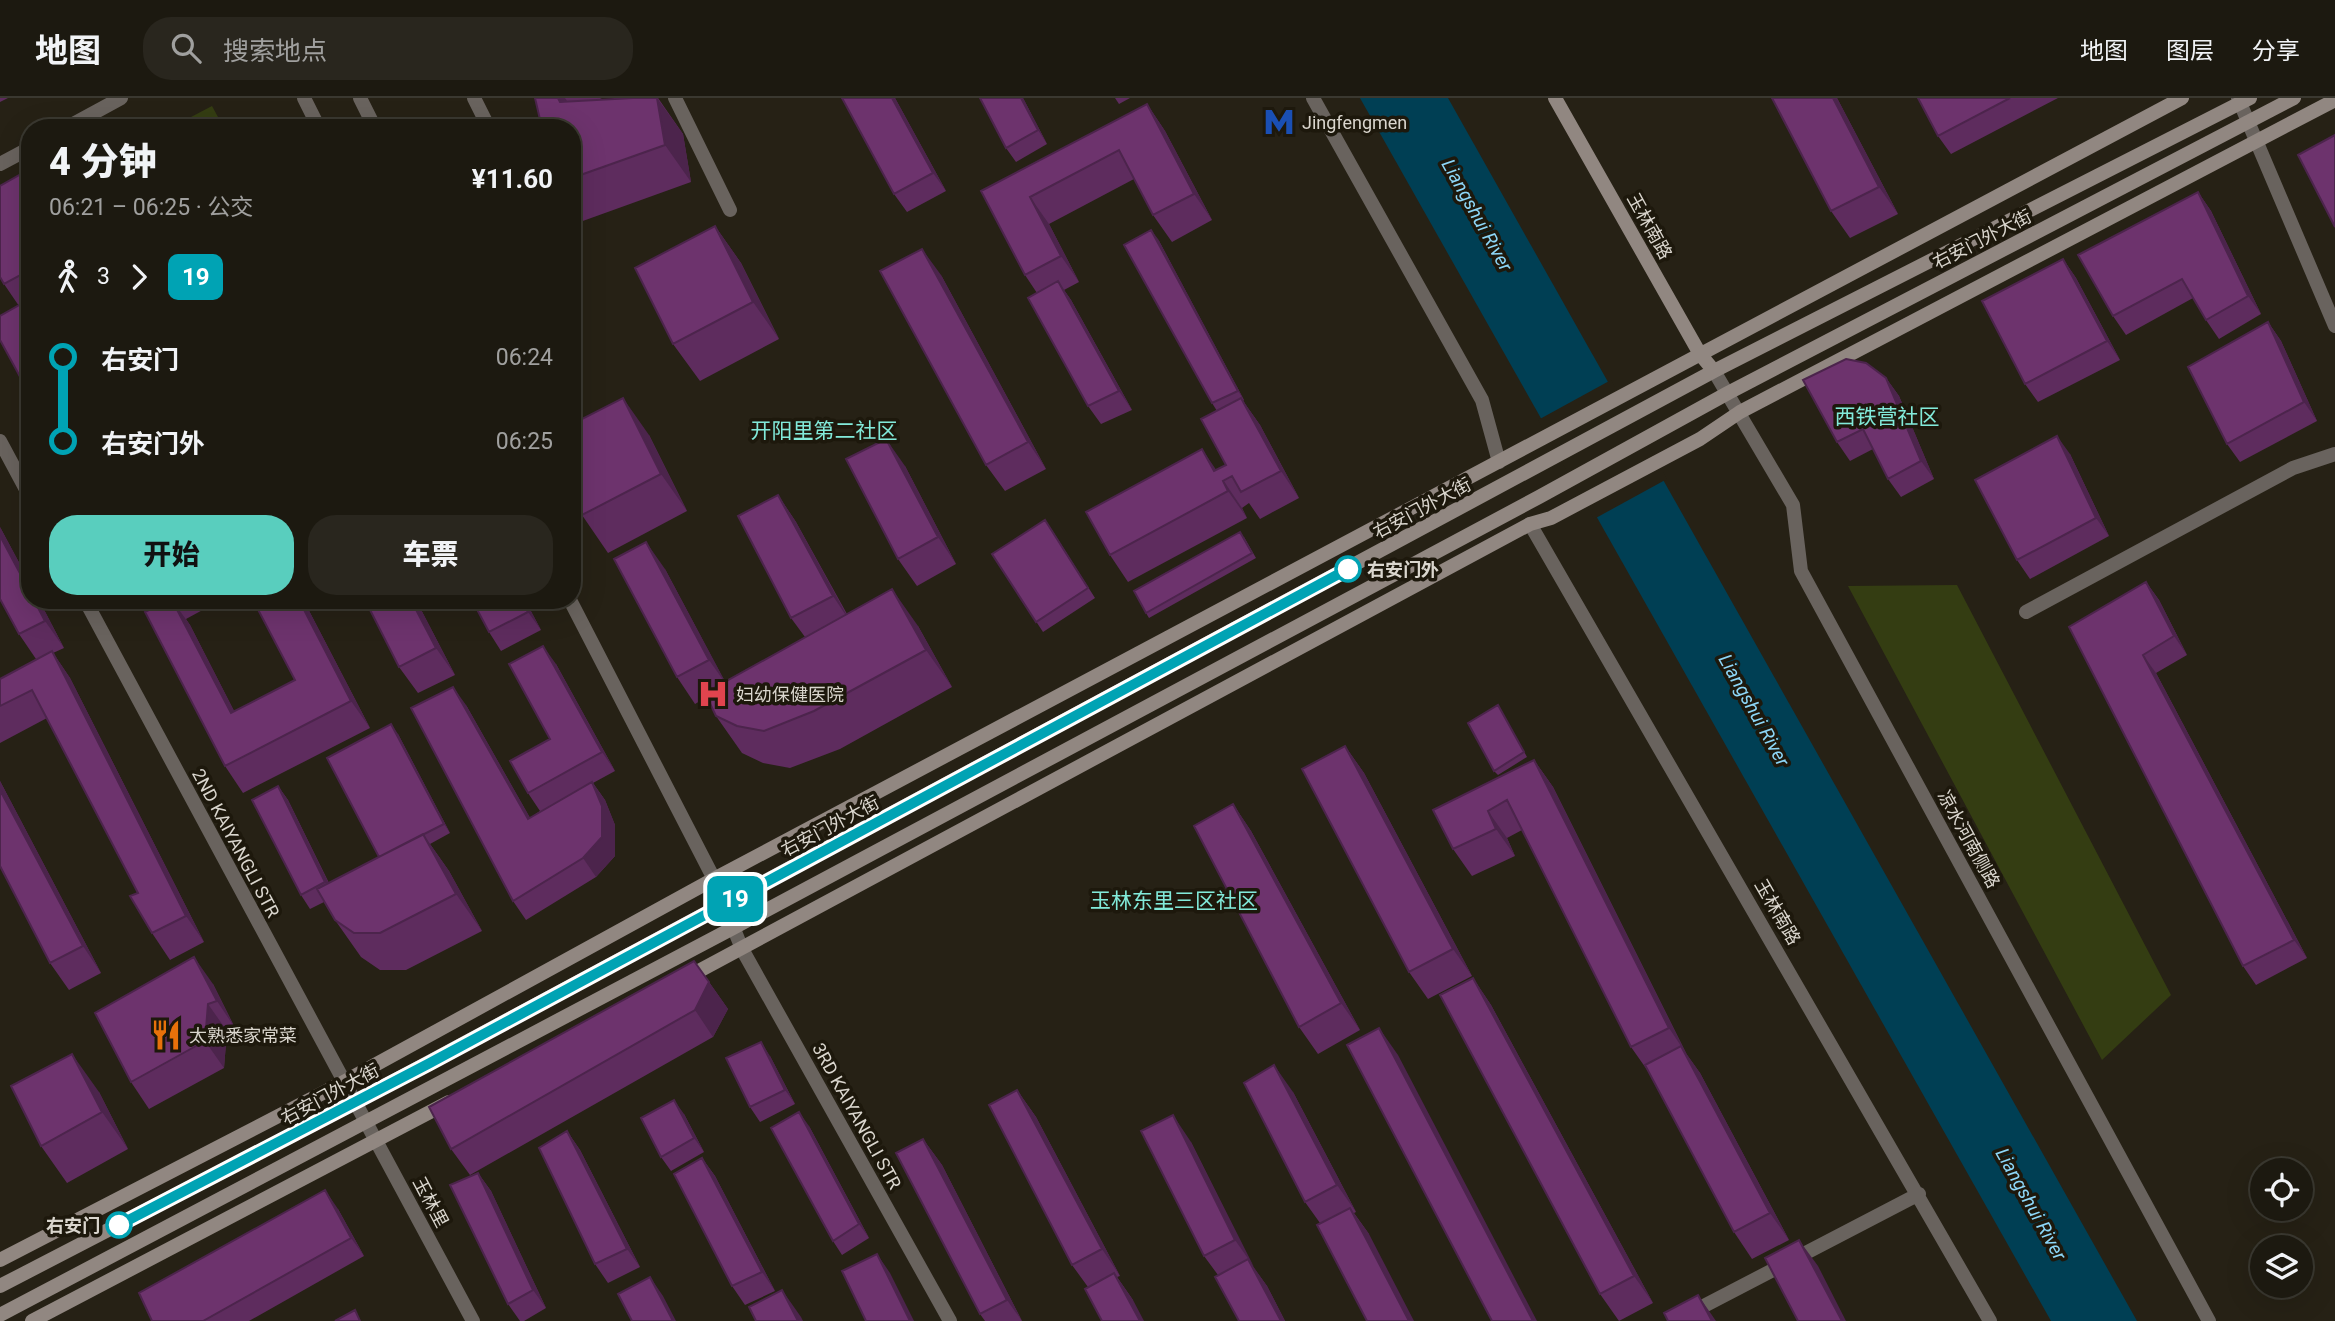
<!DOCTYPE html>
<html lang="zh">
<meta charset="utf-8">
<style>
:root{--surface:#1c1910;--page:#29261e;--text:#f1f3f6;--muted:#a0a09f;--line:#3a3830;--accent:#59cebe}
body{margin:0;font-family:Roboto,"Noto Sans SC",sans-serif;background:var(--page);color:var(--text);height:100vh;display:flex;flex-direction:column;font-size:26px;white-space:nowrap}
*{box-sizing:border-box;margin:0}
p{font-size:23px;color:var(--muted)}
.icon{flex:none;width:38px;height:38px;fill:none;stroke:currentColor;stroke-width:2;stroke-linecap:round;stroke-linejoin:round}
.map{position:relative;flex:1;overflow:hidden}
.panel{position:absolute;left:21px;top:21px;width:560px;height:490px;display:flex;flex-direction:column;background:var(--surface);border-radius:28px;box-shadow:0 7px 28px #0002,0 0 0 2px var(--line)}
.panel>*{flex:none}
.badge{padding:0 14px;border-radius:10px;font-size:24px;line-height:46px}
.buttons{position:absolute;left:2250px;top:1060px;display:grid;gap:14px}
.buttons a{display:grid;place-items:center;width:63px;height:63px;border-radius:50%;background:var(--surface);box-shadow:0 7px 28px #0002,0 0 0 2px var(--line);font-size:35px}
.map>.badge{position:absolute;translate:-50% -50%;box-shadow:0 0 0 4px #fff}
.legs{display:flex;align-items:center;gap:10px;height:77px;padding:0 28px;font-size:23px}
.legs p{margin-inline-start:auto}
.summary{display:flex;align-items:center;justify-content:space-between;height:119px;padding:0 28px}
h1{font-size:38px;font-weight:800;line-height:52px}
.button{display:flex;gap:14px;margin-top:auto;padding:14px 28px}
.button a{flex:1;height:80px;border-radius:28px;background:var(--accent);color:#111;font-size:28px;font-weight:800;line-height:80px;text-align:center}
.button a+a{background:var(--page);color:var(--text)}
ul{padding:0 28px;list-style:none}
li{display:flex;align-items:center;gap:24px;height:84px;font-size:26px}
li i{display:grid;place-items:center;width:10px;height:100%;margin:0 9px;background:currentColor}
li i::after{content:'';width:18px;height:18px;margin:-9px;border:5px solid;border-radius:50%;background:var(--surface)}
li p{margin-inline-start:auto}
li:first-child i{background:linear-gradient(#0000 50%,currentColor 0)}
li:last-child i{background:linear-gradient(currentColor 50%,#0000 0)}
header{display:flex;align-items:center;gap:42px;box-sizing:border-box;height:98px;padding:0 35px;background:var(--surface);border-bottom:2px solid var(--line)}
header strong{font-size:33px}
nav{display:flex;gap:38px;margin-inline-start:auto;font-size:24px}
.search{width:490px;height:63px;background:var(--page);display:flex;align-items:center;gap:18px;box-sizing:border-box;padding:0 24px;border-radius:28px;color:var(--muted);font-size:26px}
.map>svg:first-child{display:block}
.green{fill:#343d12}
.water{fill:#003f54}
.pier{fill:#262115}
.lines{fill:none;stroke-linecap:round;stroke-linejoin:round}
.street{stroke:#69635e;stroke-width:14}
.secondary{stroke:#918781;stroke-width:14}
.wall{fill:#5e2c5e}
.shaded-wall{fill:#4c244c}
.building{fill:#6d336d;stroke:#4c244c;stroke-width:2}
.line-1-casing{stroke:#fff;stroke-width:16}
.line-1{stroke:#00a3b4;stroke-width:10}
.stop-1-dot{fill:#fff;stroke:#00a3b4;stroke-width:3.5}
.labels{text-anchor:middle;dominant-baseline:central;stroke-width:7;stroke-linejoin:round;paint-order:stroke}
.poi-label{font-size:18px;fill:#dad6ce;stroke:#1d180c;text-anchor:start}
.street-label{font-size:18px;fill:#dad6ce;stroke:#1d180c}
.stop-label{font-size:18px;font-weight:bold;fill:#dad6ce;stroke:#1d180c;text-anchor:start}
.water-label{font-size:19px;font-style:italic;fill:#8dd7f8;stroke:#1d180c}
.quarter-label{font-size:21px;fill:#82eada;stroke:#1d180c}
</style>
<header>
<strong>地图</strong>
<div class="search"><svg class="icon" aria-label="search" viewBox="0 0 24 24"><circle cx="10" cy="10" r="6"/><path d="M15 15l6 6"/></svg>搜索地点</div>
<nav><a>地图</a><a>图层</a><a>分享</a></nav>
</header>
<div class="map">
<svg width="2335" height="1223" viewBox="0 0 2335 1223">
<rect width="100%" height="100%" fill="#262115"/>
<path class="green" d="M212 8 224 30H170Z
M1957 487 2171 897 2102 962 1848 488Z"/>
<path class="water" d="M1360 0H1448L2137 1223H2051Z"/>
<path class="pier" d="M1611 282 1667 381 1594 421 1538 322Z"/>
<g class="lines">
<path class="street" d="M304 0 319 30
M360 0 375 30
M474 0 489 30
M675 0 730 112
M1313 0 1482 302 1499 364
M2238 0 2335 228
M66 30 121 0
M0 66 30 50
M1714 273 1793 407 1801 473 2209 1223
M0 343 30 399
M1530 426 1990 1223
M85 502 473 1223
M570 502 714 781 742 851 950 1223
M2026 514 2293 370 2335 356
M1675 1223 1919 1096"/>
<path class="secondary" d="M1555 0 1700 256 1714 273
M684 881 1530 426 1551 420 1700 341 1740 314 2335 2
M0 1162 342 985 714 781 2182 0
M0 1188 353 1005 1714 273 2250 0
M0 1217 733 830 1539 399 1728 295 2294 0
M32 1223 449 1004"/>
</g>
<path class="wall" d="M0 0H8L0 4Z
M535 0H602L598 2 658 0 683 36 691 84 580 124 572 112V30Z
M842 0H895L946 93 907 114 894 96Z
M1023 0 1047 46 1016 64 1006 50Z
M1115 0H1130L1119 6Z
M1772 0H1837L1898 116 1850 140 1831 113Z
M1918 0H2058L1951 56 1938 38Z
M1147 6 1165 33 1212 122 1172 144 1153 117 1134 81 1049 126 1079 184 1064 192 1071 202 1132 312 1101 326 1088 308 1037 195 1025 177 981 93Z
M30 71V297L19 208 4 186Z
M2198 94 2211 113 2261 216 2219 241 2206 222 2193 200 2126 237 2113 218Z
M715 128 741 165 779 241 700 283 673 246Z
M1158 141 1244 302 1243 303 1260 327 1299 400 1260 421 1249 405 1242 410 1247 420 1128 484 1110 457 1217 372 1226 367 1217 313 1212 305Z
M2063 161 2076 180 2120 262 2038 304 2025 286Z
M941 177 1046 371 1005 393 986 367Z
M2268 224 2281 243 2317 323 2240 364 2227 346Z
M1886 280 1899 298 1934 381 1901 399 1888 381 1873 351 1850 363 1837 344Z
M649 337 687 413 608 455 582 417Z
M2070 356 2109 438 2030 481 2017 462Z
M905 368 956 466 917 488 898 461Z
M778 397 796 424 847 516 918 528 952 589 840 651 790 670 763 665 742 655 716 618 707 599 695 606 677 579 665 471 725 584 805 539 791 520Z
M0 429 30 485V502H39L64 550 53 555 70 580 204 844 170 862 152 835 138 795 47 620 0 645V581L36 561 19 536Z
M1052 432 1095 500 1043 534 992 456Z
M1244 439 1256 460 1149 520 1146 515Z
M2146 484 2159 502 2187 557 2156 575 2307 860 2256 887 2243 868 2069 529Z
M146 502H221L186 521 190 527 234 613 295 582 305 505 370 630 243 695 225 668 152 511Z
M365 502H416L455 577 418 595 399 569Z
M472 502H525L541 532 501 553 489 534Z
M556 566 615 673 593 685 605 702 615 727V758L596 779 526 822 513 803 466 607 530 720 540 713 528 695 550 641Z
M1501 612 1527 659 1498 677 1494 673Z
M398 636 450 735 430 746 449 773 482 833 406 872H380L361 859 335 822 324 804 310 811 301 797 278 688 288 702 329 785 379 759Z
M1345 648 1364 675 1472 878 1428 901 1409 874Z
M1534 662 1553 689 1687 957 1700 975 1789 1142 1752 1161 1734 1134 1650 976 1631 949 1522 732 1507 740 1515 758 1472 778 1453 751Z
M0 683 101 875 69 892 50 865 0 768Z
M1233 706 1251 733 1360 932 1318 956 1299 929Z
M1473 880 1491 907 1653 1205 1619 1223 1600 1196Z
M709 884 728 911 713 939 470 1077 451 1051Z
M213 886 235 930 227 933 224 970 149 1011 131 984Z
M770 958 795 1006 760 1024 750 1009Z
M1017 992 1036 1019 1120 1178 1117 1179 1133 1202 1088 1189 1072 1167Z
M99 994 128 1051 67 1085 41 1048Z
M1293 994 1356 1114 1354 1115 1369 1136 1320 1125 1305 1104Z
M684 1016 704 1054 671 1073 661 1059Z
M809 1028 869 1140 842 1157 833 1143Z
M567 1033 580 1052 640 1169 608 1185 595 1166Z
M923 1041 942 1067 1022 1223H985L980 1216Z
M1191 1044 1253 1169 1267 1188 1285 1223H1239L1218 1177 1204 1158Z
M702 1060 715 1078 775 1193 745 1207 732 1188Z
M478 1075 491 1093 546 1210 524 1223H520L508 1206Z
M338 1111 364 1158 249 1223H152Z"/>
<path class="shaded-wall" d="M558 0H565L575 15 560 4Z
M657 0 683 36 691 84 665 47Z
M892 0H895L946 93 933 75Z
M1021 0H1023L1047 46 1038 32Z
M1833 0H1837L1898 116 1879 89Z
M1147 6 1165 33 1212 122 1194 96Z
M2198 94 2211 113 2261 216 2248 198Z
M1030 99 1049 126 1079 184 1061 158Z
M715 128 741 165 779 241 753 204Z
M1151 132 1158 141 1244 302 1238 293Z
M922 151 941 177 1046 371 1028 344Z
M2063 161 2076 180 2120 262 2107 243Z
M1058 183 1071 202 1132 312 1119 293Z
M2268 224 2281 243 2317 323 2304 304Z
M1886 280 1899 298 1934 381 1921 363Z
M623 300 649 337 687 413 661 376Z
M1241 300 1260 327 1299 400 1281 373Z
M2057 338 2070 356 2109 438 2096 420Z
M886 341 905 368 956 466 938 439Z
M1202 351 1242 410 1247 420 1214 373Z
M778 397 796 424 851 525 833 498Z
M0 429 30 485V494L0 438Z
M646 444 665 471 728 589 709 562Z
M2146 484 2159 502 2187 557 2174 538Z
M892 491 918 528 952 589 926 552Z
M34 502H39L64 550 45 523Z
M172 502 190 527 249 642 231 615Z
M299 502H304L305 505 370 630 351 603Z
M411 502H416L455 577 436 550Z
M522 502H525L541 532 528 514Z
M543 548 556 566 615 673 602 654Z
M52 553 70 580 204 844 186 818Z
M2143 557 2156 575 2307 860 2294 842Z
M453 589 466 607 541 739 528 721Z
M391 626 398 636 450 735 444 726Z
M1345 648 1364 675 1472 878 1453 851Z
M1534 662 1553 689 1687 957 1669 930Z
M0 683 101 875 83 848 0 692Z
M592 684 605 702 615 727V758L596 779 583 760Z
M278 688 288 702 335 798 325 784Z
M1233 706 1251 733 1360 932 1341 905Z
M1488 713 1507 740 1515 758 1496 731Z
M423 736 449 773 482 833 456 796Z
M194 859 213 886 235 930 217 903Z
M1473 880 1491 907 1653 1205 1634 1178Z
M709 884 728 911 713 939 695 912Z
M208 906 227 933 224 970 205 943Z
M1379 930 1398 957 1537 1223H1533Z
M761 944 770 958 795 1006 785 992Z
M1681 948 1700 975 1789 1142 1770 1115Z
M72 956 99 994 128 1051 102 1014Z
M1274 967 1293 994 1356 1114 1337 1087Z
M1017 992 1036 1019 1120 1178 1102 1151Z
M674 1002 684 1016 704 1054 694 1040Z
M799 1014 809 1028 869 1140 859 1126Z
M1173 1017 1191 1044 1254 1169 1235 1142Z
M567 1033 580 1052 640 1169 627 1151Z
M923 1041 942 1067 1022 1223 1007 1202Z
M702 1060 715 1078 775 1193 762 1174Z
M478 1075 491 1093 546 1210 533 1192Z
M325 1092 338 1111 364 1158 351 1140Z
M1350 1110 1369 1136 1414 1223H1409Z
M1799 1142 1818 1168 1846 1223H1842Z
M877 1156 890 1175 914 1223H910Z
M1248 1161 1267 1188 1285 1223H1281Z
M1114 1175 1133 1202 1144 1223H1140Z
M650 1179 663 1198 676 1223H673Z
M782 1192 801 1219 803 1223H798Z
M1698 1197 1716 1223H1712Z"/>
<path class="building" d="M535 0H558L560 4 633 0H657L665 47 572 80V30H542Z
M842 0H892L933 75 894 96Z
M980 0H1021L1038 32 1006 50Z
M1772 0H1833L1879 89 1831 113Z
M1918 0H2010L1938 38Z
M1147 6 1194 96 1153 117 1119 52 1030 99 1061 158 1025 177 981 93Z
M2335 37V129L2298 57Z
M30 71V172L4 186 0 179V88Z
M2198 94 2248 198 2206 222 2182 181 2113 218 2078 157Z
M715 128 753 204 673 246 635 170Z
M1151 132 1238 293 1212 305 1124 147Z
M922 151 1028 344 986 367 880 173Z
M2063 161 2107 243 2025 286 1982 203Z
M1058 183 1119 293 1088 308 1028 200Z
M30 201V297L0 242V218Z
M2268 224 2304 304 2227 346 2188 269Z
M1846 261 1866 265 1886 280 1921 363 1888 381 1863 331 1837 344 1803 282Z
M623 300 661 376 582 417 572 398V326Z
M1241 300 1281 373 1241 394 1232 378 1223 383 1228 393 1110 457 1086 414 1202 351 1214 373 1226 367 1201 321Z
M2057 338 2096 420 2017 462 1975 382Z
M886 341 938 439 898 461 846 361Z
M778 397 833 498 791 520 738 418Z
M1045 422 1088 490 1036 524 992 456Z
M1240 434 1252 455 1146 515 1134 493Z
M0 438 30 494V502H34L45 523 19 536 0 501Z
M646 444 709 562 677 579 614 461Z
M2146 484 2174 538 2143 557 2294 842 2243 868 2069 529Z
M892 491 926 552 814 613 764 633 737 628 716 618 705 595Z
M168 502H172L231 615 295 582 253 502H299L351 603 225 668 145 514Z
M365 502H411L436 550 399 569Z
M472 502H522L528 514 489 534Z
M543 548 602 654 528 695 510 663 550 641 509 566Z
M52 553 186 818 152 835 130 798 138 795 32 592 0 608V581Z
M453 589 528 721 592 684 602 708V739L583 760 513 803 411 610Z
M1498 607 1524 654 1494 673 1468 625Z
M391 626 444 726 379 759 327 660Z
M1345 648 1453 851 1409 874 1302 671Z
M1534 662 1669 930 1631 949 1507 702 1488 713 1496 731 1453 751 1433 712Z
M278 688 325 784 301 797 252 702Z
M0 692 83 848 50 865 0 768Z
M1233 706 1341 905 1299 929 1194 728Z
M423 736 456 796 380 835H354L335 822 317 791Z
M194 859 217 903 208 906 205 943 131 984 95 915Z
M694 863 709 884 695 912 451 1051 429 1009Z
M1473 880 1634 1178 1600 1196 1440 897Z
M1379 930 1533 1223H1492L1347 947Z
M761 944 785 992 750 1009 726 960Z
M1681 948 1770 1115 1734 1134 1645 967Z
M72 956 102 1014 41 1048 11 988Z
M1274 967 1337 1087 1305 1104 1244 985Z
M1017 992 1102 1151 1072 1167 989 1007Z
M674 1002 694 1040 661 1059 641 1020Z
M799 1014 859 1126 833 1143 771 1030Z
M1173 1017 1235 1142 1204 1158 1141 1033Z
M567 1033 627 1151 595 1166 539 1050Z
M923 1041 1007 1202 980 1216 896 1055Z
M702 1060 762 1174 732 1188 674 1076Z
M478 1075 533 1192 508 1206 450 1087Z
M325 1092 351 1140 203 1223H152L139 1195Z
M1350 1110 1409 1223H1367L1317 1127Z
M1799 1142 1842 1223H1798L1765 1160Z
M877 1156 910 1223H866L842 1173Z
M1248 1161 1281 1223H1239L1215 1179Z
M1114 1175 1140 1223H1102L1085 1191Z
M650 1179 673 1223H632L618 1196Z
M782 1192 798 1223H756L749 1209Z
M1698 1197 1712 1223H1668L1664 1215Z
M355 1212 360 1223H335Z"/>
<g class="lines">
<g class="line-1-casing">
<path id="line-1" d="M119 1127 428 966 1348 471"/>
</g>
<use href="#line-1" class="line-1"/>
</g>
<defs>
<g id="metro-bare" transform="scale(2.415)"><path d="M-5.5 5V-5H-3L0 0L3-5H5.5V5H3V-.5L0 4L-3-.5V5Z" fill="#1a4fb4" stroke="#1d180c" stroke-width="2.5" paint-order="stroke"/></g>
<g id="hospital-bare" transform="scale(2.415)"><path d="M-5-5h3v3.5h4V-5h3V5h-3V1.5h-4V5h-3Z" fill="#e0444e" stroke="#1d180c" stroke-width="2.5" paint-order="stroke"/></g>
<g id="restaurant-bare" transform="scale(2.415)"><path d="M-5-6h1v4h1v-4h1v4h1v-4h1v5L-1.5 .5V6h-2V.5L-5-1ZM5-6V6H3V1.5H1.5Q1.5-4 5-6Z" fill="#e8710a" stroke="#1d180c" stroke-width="2.5" paint-order="stroke"/></g>
</defs>
<g fill-rule="evenodd">
<use href="#metro-bare" x="1279" y="24"/>
<use href="#hospital-bare" x="713" y="596"/>
<use href="#restaurant-bare" x="166" y="937"/>
</g>
<g class="stop-1-dot">
<circle cx="1348" cy="471" r="12"/>
<circle cx="119" cy="1127" r="12"/>
</g>
<g class="labels">
<g class="poi-label">
<text x="1302" y="24">Jingfengmen</text>
<text x="736" y="596">妇幼保健医院</text>
<text x="189" y="937">太熟悉家常菜</text>
</g>
<g class="street-label">
<text transform="translate(1650 128) rotate(61)">玉林南路</text>
<text transform="translate(1982 141) rotate(-27)">右安门外大街</text>
<text transform="translate(1422 410) rotate(-28)">右安门外大街</text>
<text transform="translate(830 728) rotate(-28)">右安门外大街</text>
<text transform="translate(1969 741) rotate(61)">凉水河南侧路</text>
<text transform="translate(236 745) rotate(62)">2ND KAIYANGLI STR</text>
<text transform="translate(1778 814) rotate(60)">玉林南路</text>
<text transform="translate(330 996) rotate(-28)">右安门外大街</text>
<text transform="translate(857 1018) rotate(61)">3RD KAIYANGLI STR</text>
<text transform="translate(431 1104) rotate(62)">玉林里</text>
</g>
<g class="stop-label">
<text x="1367" y="471">右安门外</text>
<text x="100" y="1127" text-anchor="end">右安门</text>
</g>
<g class="water-label">
<text transform="translate(1477 117) rotate(61)">Liangshui River</text>
<text transform="translate(1754 612) rotate(61)">Liangshui River</text>
<text transform="translate(2031 1106) rotate(61)">Liangshui River</text>
</g>
<g class="quarter-label">
<text x="1887" y="319">西铁营社区</text>
<text x="824" y="333">开阳里第二社区</text>
<text x="1174" y="803">玉林东里三区社区</text>
</g>
</g>
</svg>
<div class="buttons">
<a><svg class="icon" aria-label="locate" viewBox="0 0 24 24"><circle cx="12" cy="12" r="6"/><path d="M12 2v4M12 18v4M2 12h4M18 12h4"/></svg></a>
<a><svg class="icon" aria-label="layers" viewBox="0 0 24 24"><path d="M12 4l9 5-9 5-9-5zM3 14l9 5 9-5"/></svg></a>
</div>
<b class="badge" style="left:735px;top:801px;background:#00a3b4;color:#fff">19</b>
<section class="panel">
<div class="summary"><div><h1>4 分钟</h1><p>06:21 – 06:25 · 公交</p></div><b>¥11.60</b></div>
<div class="legs"><svg class="icon" aria-label="walk" viewBox="0 0 24 24"><circle cx="13" cy="4" r="2"/><path d="M13 8l-2 6 4 7M11 14l-3 7M7 12l3-4h3l4 4"/></svg>3<svg class="icon" aria-label="forward" viewBox="0 0 24 24"><path d="M9 5l7 7-7 7"/></svg><b class="badge" style="background:#00a3b4;color:#fff">19</b></div>
<ul>
<li><i style="color:#00a3b4"></i><b>右安门</b><p>06:24</p></li>
<li><i style="color:#00a3b4"></i><b>右安门外</b><p>06:25</p></li>
</ul>
<div class="button"><a>开始</a><a>车票</a></div>
</section>
</div>
